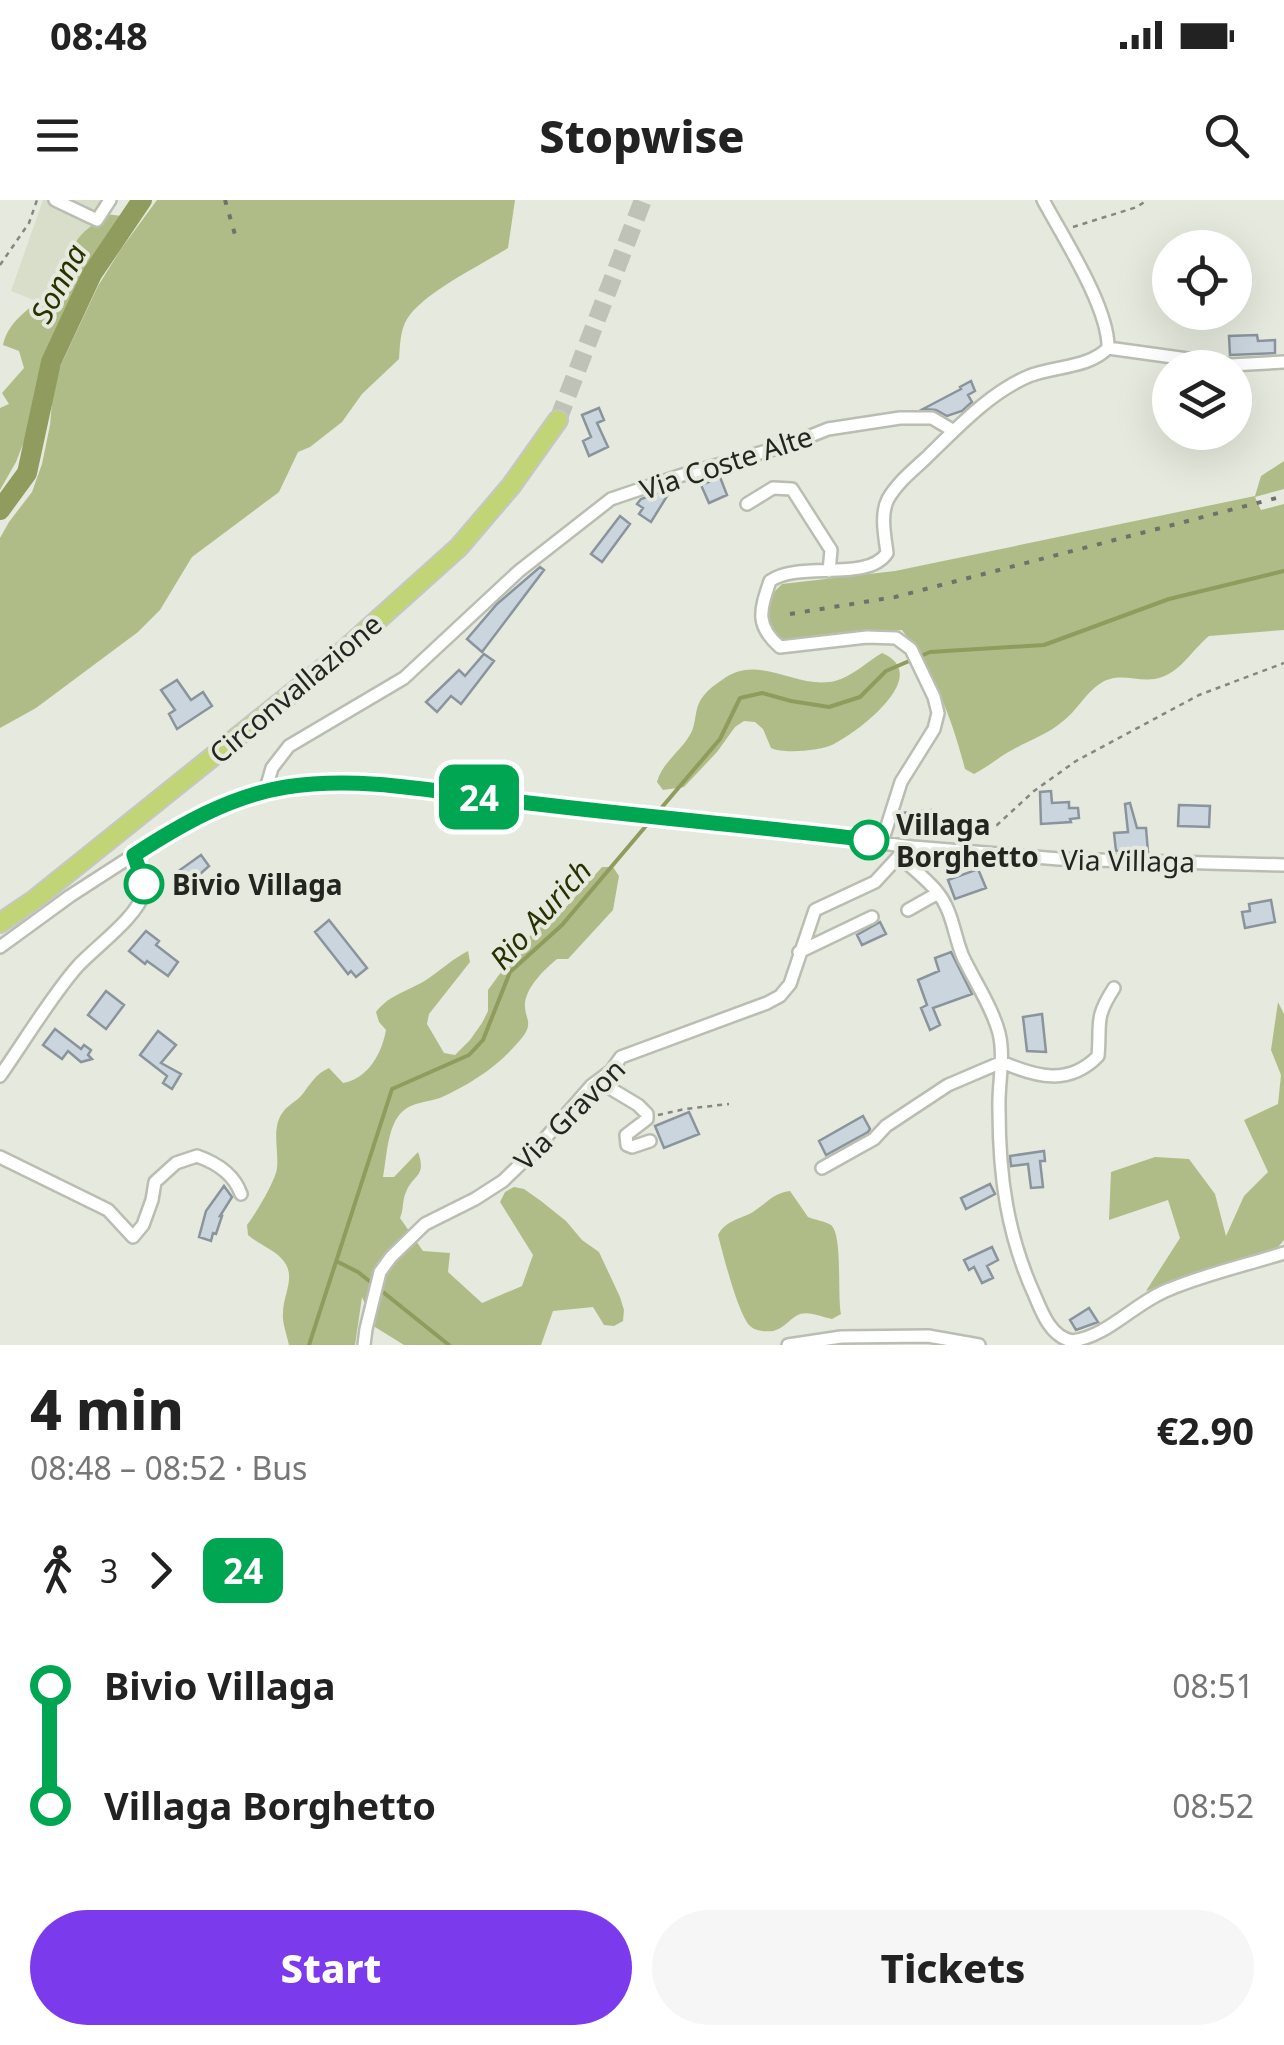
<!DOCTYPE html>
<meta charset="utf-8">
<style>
:root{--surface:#fff;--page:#f6f6f6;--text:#222;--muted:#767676;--accent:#7c3aed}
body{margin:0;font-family:"Noto Sans",sans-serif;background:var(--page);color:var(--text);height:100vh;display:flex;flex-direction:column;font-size:38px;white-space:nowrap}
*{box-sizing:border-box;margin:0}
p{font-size:32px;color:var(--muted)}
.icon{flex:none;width:55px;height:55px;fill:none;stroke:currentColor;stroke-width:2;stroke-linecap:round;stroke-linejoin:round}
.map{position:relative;height:1145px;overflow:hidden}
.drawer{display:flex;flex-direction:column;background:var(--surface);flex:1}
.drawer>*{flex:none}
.badge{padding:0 20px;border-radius:15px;font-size:35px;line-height:65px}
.controls{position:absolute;left:1152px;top:30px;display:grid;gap:20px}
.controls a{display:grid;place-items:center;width:100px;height:100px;border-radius:50%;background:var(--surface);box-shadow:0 10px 40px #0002;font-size:50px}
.map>.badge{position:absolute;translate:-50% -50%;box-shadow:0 0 0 5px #fff}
.legs{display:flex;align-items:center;gap:15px;height:110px;padding:0 30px;font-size:32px}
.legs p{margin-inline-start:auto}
.head{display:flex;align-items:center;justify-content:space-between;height:170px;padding:0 30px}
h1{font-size:55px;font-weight:800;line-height:75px}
.button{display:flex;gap:20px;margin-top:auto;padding:20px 30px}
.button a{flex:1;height:115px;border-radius:60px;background:var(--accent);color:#fff;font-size:40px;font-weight:800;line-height:115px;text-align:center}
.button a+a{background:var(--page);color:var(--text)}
ul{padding:0 30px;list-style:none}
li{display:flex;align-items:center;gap:35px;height:120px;font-size:38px}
li i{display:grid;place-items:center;width:15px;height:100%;margin:0 12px;background:currentColor}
li i::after{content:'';width:25px;height:25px;margin:-12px;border:8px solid;border-radius:50%;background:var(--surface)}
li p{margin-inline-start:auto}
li:first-child i{background:linear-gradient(#0000 50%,currentColor 0)}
li:last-child i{background:linear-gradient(currentColor 50%,#0000 0)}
.status{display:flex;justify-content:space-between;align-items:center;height:70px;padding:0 50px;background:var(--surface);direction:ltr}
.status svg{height:28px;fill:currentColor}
header{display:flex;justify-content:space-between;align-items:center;height:130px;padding:0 30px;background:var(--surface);font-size:45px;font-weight:800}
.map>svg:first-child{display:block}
.built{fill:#d9deca}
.green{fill:#b0bc87}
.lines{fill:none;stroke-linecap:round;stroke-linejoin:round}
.stream{stroke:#8f9c5d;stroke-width:4}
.river{stroke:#8f9c5d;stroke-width:20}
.building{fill:#cad5de;stroke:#8a949c;stroke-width:2.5}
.highway-tunnel{stroke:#bfc2b7;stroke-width:18;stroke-dasharray:18 9;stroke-linecap:butt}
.minor-casing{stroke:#babdb1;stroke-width:16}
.highway-casing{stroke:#c6c6c5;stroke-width:22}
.path{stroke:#85887f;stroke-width:2.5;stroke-dasharray:5 5;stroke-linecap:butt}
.minor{stroke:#fff;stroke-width:11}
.highway{stroke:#c1d577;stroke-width:18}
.rail{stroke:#70726a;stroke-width:4;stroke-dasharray:5 10;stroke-linecap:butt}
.line-1-casing{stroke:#fff;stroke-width:22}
.line-1{stroke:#00a651;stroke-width:15}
.stop-1-dot{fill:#fff;stroke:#00a651;stroke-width:5}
.labels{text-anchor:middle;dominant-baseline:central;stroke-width:8;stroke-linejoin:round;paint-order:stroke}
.street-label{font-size:28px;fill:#242520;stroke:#e6e9dd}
.stop-label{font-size:28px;font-weight:bold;fill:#242520;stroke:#e6e9dd;text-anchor:start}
.water-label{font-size:30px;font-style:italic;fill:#2a3100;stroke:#e6e9dd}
</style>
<div class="status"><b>08:48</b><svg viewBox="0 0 49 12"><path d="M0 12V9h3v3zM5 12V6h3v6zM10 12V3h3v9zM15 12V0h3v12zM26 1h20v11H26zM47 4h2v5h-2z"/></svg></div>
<header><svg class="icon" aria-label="menu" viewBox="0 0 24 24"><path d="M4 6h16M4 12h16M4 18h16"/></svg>Stopwise<svg class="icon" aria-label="search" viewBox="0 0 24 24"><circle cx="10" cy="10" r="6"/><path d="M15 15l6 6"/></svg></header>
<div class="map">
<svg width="1284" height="1145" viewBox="0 0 1284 1145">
<rect width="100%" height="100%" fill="#e6e9dd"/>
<path class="built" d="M43 0H116L53 108 11 91Z"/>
<path class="green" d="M157 0H515L508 48C481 65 423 93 407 119 400 131 400 145 399 159L362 194 342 222 310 247 298 252 279 292 192 357 160 410 138 432 36 508 0 528V338L9 322 32 292 42 264 50 225 53 191 57 173 98 86 121 49Z
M105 14 122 16C117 28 113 40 108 52 88 99 53 143 44 194 36 237 37 285 0 315L23 281 35 227 34 216 16 262 0 290V208L9 204 2 193 24 168 19 151 3 145C9 117 36 107 54 85 66 72 68 57 76 42 81 32 96 23 105 14Z
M1284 261V289L1255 297 1261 310 1284 304V430L1209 436C1193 449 1182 470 1162 477 1141 485 1121 470 1101 483 1085 493 1077 511 1062 522 1048 534 1030 540 1014 549 1000 556 988 567 974 574L965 569C952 518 934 472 902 430L782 441 768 420 771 395 782 384 895 371 1255 296 1261 276Z
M882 453C934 475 858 532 834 544 821 551 783 554 771 548L763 529 755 522 744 521 735 527 717 552 684 587 663 590 657 582C662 562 683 550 692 531 696 521 695 510 700 501 705 492 714 485 722 480 759 452 795 490 835 481 851 477 867 462 882 453Z
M602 667H613L619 676 613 710 568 759H557C545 769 527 786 525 803 524 819 535 822 521 839 499 866 471 884 440 898 428 902 413 902 403 911 387 925 387 957 383 977H394L418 952C427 977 413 974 406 992 402 1001 404 1009 400 1018L423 1051 450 1053 448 1072 482 1103 522 1086 533 1055 500 1002 505 992 514 987 524 989 541 1001 566 1021 582 1040 599 1052 620 1097 624 1110 623 1121 614 1126 604 1125 593 1107 553 1111 541 1145H404L375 1127 362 1097 355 1145H289C287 1135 282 1123 283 1113 283 1093 298 1075 281 1058 275 1051 257 1043 248 1035L247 1025C255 1015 276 980 277 968 279 951 271 927 283 912 287 906 295 902 301 896 310 885 315 874 329 868L343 883C368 879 382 853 386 830L379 822 376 812C390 794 407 792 426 780 440 771 452 759 468 751L470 762 429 814 427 824 444 853 455 855 470 840 482 823 488 811V790L515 753 531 735 567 706Z
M1278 802 1284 814V1040L1278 1047 1146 1091 1180 1038 1168 1000 1109 1020 1111 972 1155 957 1189 959 1215 994 1226 1036 1244 996 1268 972 1244 920 1278 904 1281 875 1271 850Z
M790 991 808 1017C815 1020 825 1021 831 1025 843 1035 837 1095 841 1114L832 1119C822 1117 810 1111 800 1114 790 1118 784 1129 773 1131 766 1132 755 1131 750 1126 738 1114 723 1054 718 1035 726 1020 739 1020 753 1012 767 1003 773 993 790 991Z"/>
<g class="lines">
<path class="stream" d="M657 613 720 539 740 498 762 493 791 501 829 507 860 497 886 471 930 452 1044 445 1169 399 1284 371
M338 1062 358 1072 449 1145
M309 1145 392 889 469 855 483 840 510 772 562 725 651 620"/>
<path class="river" d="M0 310 27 273 51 162 92 74 142 0"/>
</g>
<path class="building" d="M1257 135 1258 141 1275 140V153L1230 155 1229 136Z
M971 181 975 191 968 195 972 202 962 211 947 216 936 210 923 209 961 189 960 187Z
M599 208 604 220 597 223 608 247 589 256 583 241 591 237 582 215Z
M720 277 727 295 709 303 701 285Z
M672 288 651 322 639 314 643 308 637 304 641 299Z
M620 316 630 324 602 362 591 354Z
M540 367 544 370 482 452 467 439 497 404Z
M484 454 494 461 461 504 451 496 437 512 426 502 459 470 465 476Z
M177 480 191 500 203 492 212 506 177 529 169 514 175 510 161 490Z
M1051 591 1052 603 1069 602V608H1078L1079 618 1070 619 1071 622 1041 624 1040 592Z
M1130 603 1137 628H1146L1148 652H1137V649L1116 651 1114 633 1128 632 1125 604Z
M1179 605 1210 606 1209 627 1178 626Z
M931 610 934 629 900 633 898 621 901 613Z
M201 655 209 666 190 683 180 670Z
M978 669 986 688 955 699 948 680Z
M1271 700 1275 722 1245 728 1242 712 1250 711 1249 704Z
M329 720 367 768 356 777 351 771 348 774 315 732Z
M880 722 886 734 862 745 857 735Z
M146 731 159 741 156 745 178 762 168 776 147 761 145 764 129 751Z
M951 752 972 794 933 808 940 825 930 830 921 808 927 805 918 780 939 771 935 758Z
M106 791 124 805 106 829 88 815Z
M1042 814 1046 852 1027 851 1023 817Z
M55 829 81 849 84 845 91 850 88 855 92 859 81 862 68 851 62 859 43 845Z
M158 831 176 845 161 863 181 874 172 889 163 883 167 876 140 855Z
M689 912 699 934 664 948 655 926Z
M863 916 870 929 868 932 826 955 819 941Z
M1044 951 1045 961H1040L1043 987 1031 988 1028 964 1011 966 1010 956Z
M990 984 995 994 966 1009 961 998Z
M224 986 232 997 220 1016H222L216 1034 213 1033 211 1041 199 1037 206 1011Z
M992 1047 998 1060 987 1066 993 1078 982 1083 974 1067 969 1070 964 1060Z
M1089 1108 1098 1122 1076 1130 1070 1120Z"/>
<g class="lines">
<path class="highway-tunnel" d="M558 220 643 0"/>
<g class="minor-casing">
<path id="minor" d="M55 0 97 20 110 0
M1108 148 1231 165 1284 162
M747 304 773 288 792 289 831 350 829 371
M265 592 272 568 289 546 404 478 519 371 611 299 679 276 788 245 828 229 900 218H932L954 231
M882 642 901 582 934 529 938 513 934 497 911 449 896 438 867 437 780 447C755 425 760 411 770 381 800 360 867 383 887 353 885 337 880 314 888 299 897 283 912 271 925 259 956 229 989 193 1029 176 1054 166 1089 168 1108 148 1109 108 1063 37 1043 0
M903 654 899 656C912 668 928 680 938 693 953 712 954 736 963 757 975 782 992 807 999 833 1005 858 998 884 999 909 999 976 1007 1035 1035 1096 1042 1113 1051 1137 1072 1141
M908 710 938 693
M0 747 70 696 183 623 214 609 265 592 320 584 377 583 515 601 740 625 913 647 1059 659 1284 665
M799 752 872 717
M0 876C24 842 50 798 77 767 95 747 137 718 144 692 147 681 139 665 134 655
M598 881 638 905 647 914V919L626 935 627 945 632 947 650 941
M0 957 108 1010 133 1037 143 1025 152 1000 155 982 176 963 197 956C217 963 234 974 241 994
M822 968 874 939 886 926 948 885 1002 862C1036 877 1069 886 1098 856 1101 822 1094 819 1114 788
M1072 1141C1109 1136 1135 1102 1170 1089 1206 1074 1246 1065 1284 1053
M364 1145 366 1129 380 1072 391 1057 425 1024 475 999 503 981 535 950 591 886 611 871 621 857 767 803 780 796 790 784 815 710 875 682 899 656
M788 1145 841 1137 928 1136 979 1145"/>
</g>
<g class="highway-casing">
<path id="highway" d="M0 723 34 700 332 461 459 347 511 286 558 220"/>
</g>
<path class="path" d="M1073 27 1137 7 1147 0
M0 65 29 23 37 0
M938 637 947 632 997 625 1034 591 1076 561 1199 495 1284 463
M658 915 685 909 729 904"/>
<use href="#minor" class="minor"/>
<use href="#highway" class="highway"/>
<path class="rail" d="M225 0 236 38
M790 414 895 397 1284 296"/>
</g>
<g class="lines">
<g class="line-1-casing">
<path id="line-1" d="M144 684 134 655C180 625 230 596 286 587 364 575 442 593 520 602 636 616 753 626 869 640"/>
</g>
<use href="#line-1" class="line-1"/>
</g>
<g class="stop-1-dot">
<circle cx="869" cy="640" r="18"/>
<circle cx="144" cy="684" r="18"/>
</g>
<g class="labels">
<g class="street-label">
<text transform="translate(726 262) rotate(-18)">Via Coste Alte</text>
<text transform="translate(295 488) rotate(-40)">Circonvallazione</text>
<text transform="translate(1128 660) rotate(1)">Via Villaga</text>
<text transform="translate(569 914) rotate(-45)">Via Gravon</text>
</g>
<g class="stop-label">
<text x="896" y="624">Villaga<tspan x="896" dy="32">Borghetto</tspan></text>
<text x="172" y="684">Bivio Villaga</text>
</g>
<g class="water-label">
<text transform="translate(58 83) rotate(-62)">Sonna</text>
<text transform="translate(540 714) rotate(-48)">Rio Aurich</text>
</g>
</g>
</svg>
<div class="controls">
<a><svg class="icon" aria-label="locate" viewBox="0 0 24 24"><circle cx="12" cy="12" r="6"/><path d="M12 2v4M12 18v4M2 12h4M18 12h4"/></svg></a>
<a><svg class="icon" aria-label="layers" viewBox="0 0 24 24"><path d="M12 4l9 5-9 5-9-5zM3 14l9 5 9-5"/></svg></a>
</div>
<b class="badge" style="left:479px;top:597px;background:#00a651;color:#fff">24</b>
</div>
<section class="drawer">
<div class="head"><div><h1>4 min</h1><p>08:48 – 08:52 · Bus</p></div><b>€2.90</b></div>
<div class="legs"><svg class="icon" aria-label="walk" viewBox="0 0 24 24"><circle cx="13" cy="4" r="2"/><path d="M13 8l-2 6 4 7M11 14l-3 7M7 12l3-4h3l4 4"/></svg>3<svg class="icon" aria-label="forward" viewBox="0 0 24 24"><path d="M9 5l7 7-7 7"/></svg><b class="badge" style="background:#00a651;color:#fff">24</b></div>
<ul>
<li><i style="color:#00a651"></i><b>Bivio Villaga</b><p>08:51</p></li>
<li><i style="color:#00a651"></i><b>Villaga Borghetto</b><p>08:52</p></li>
</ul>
<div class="button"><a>Start</a><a>Tickets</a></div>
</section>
